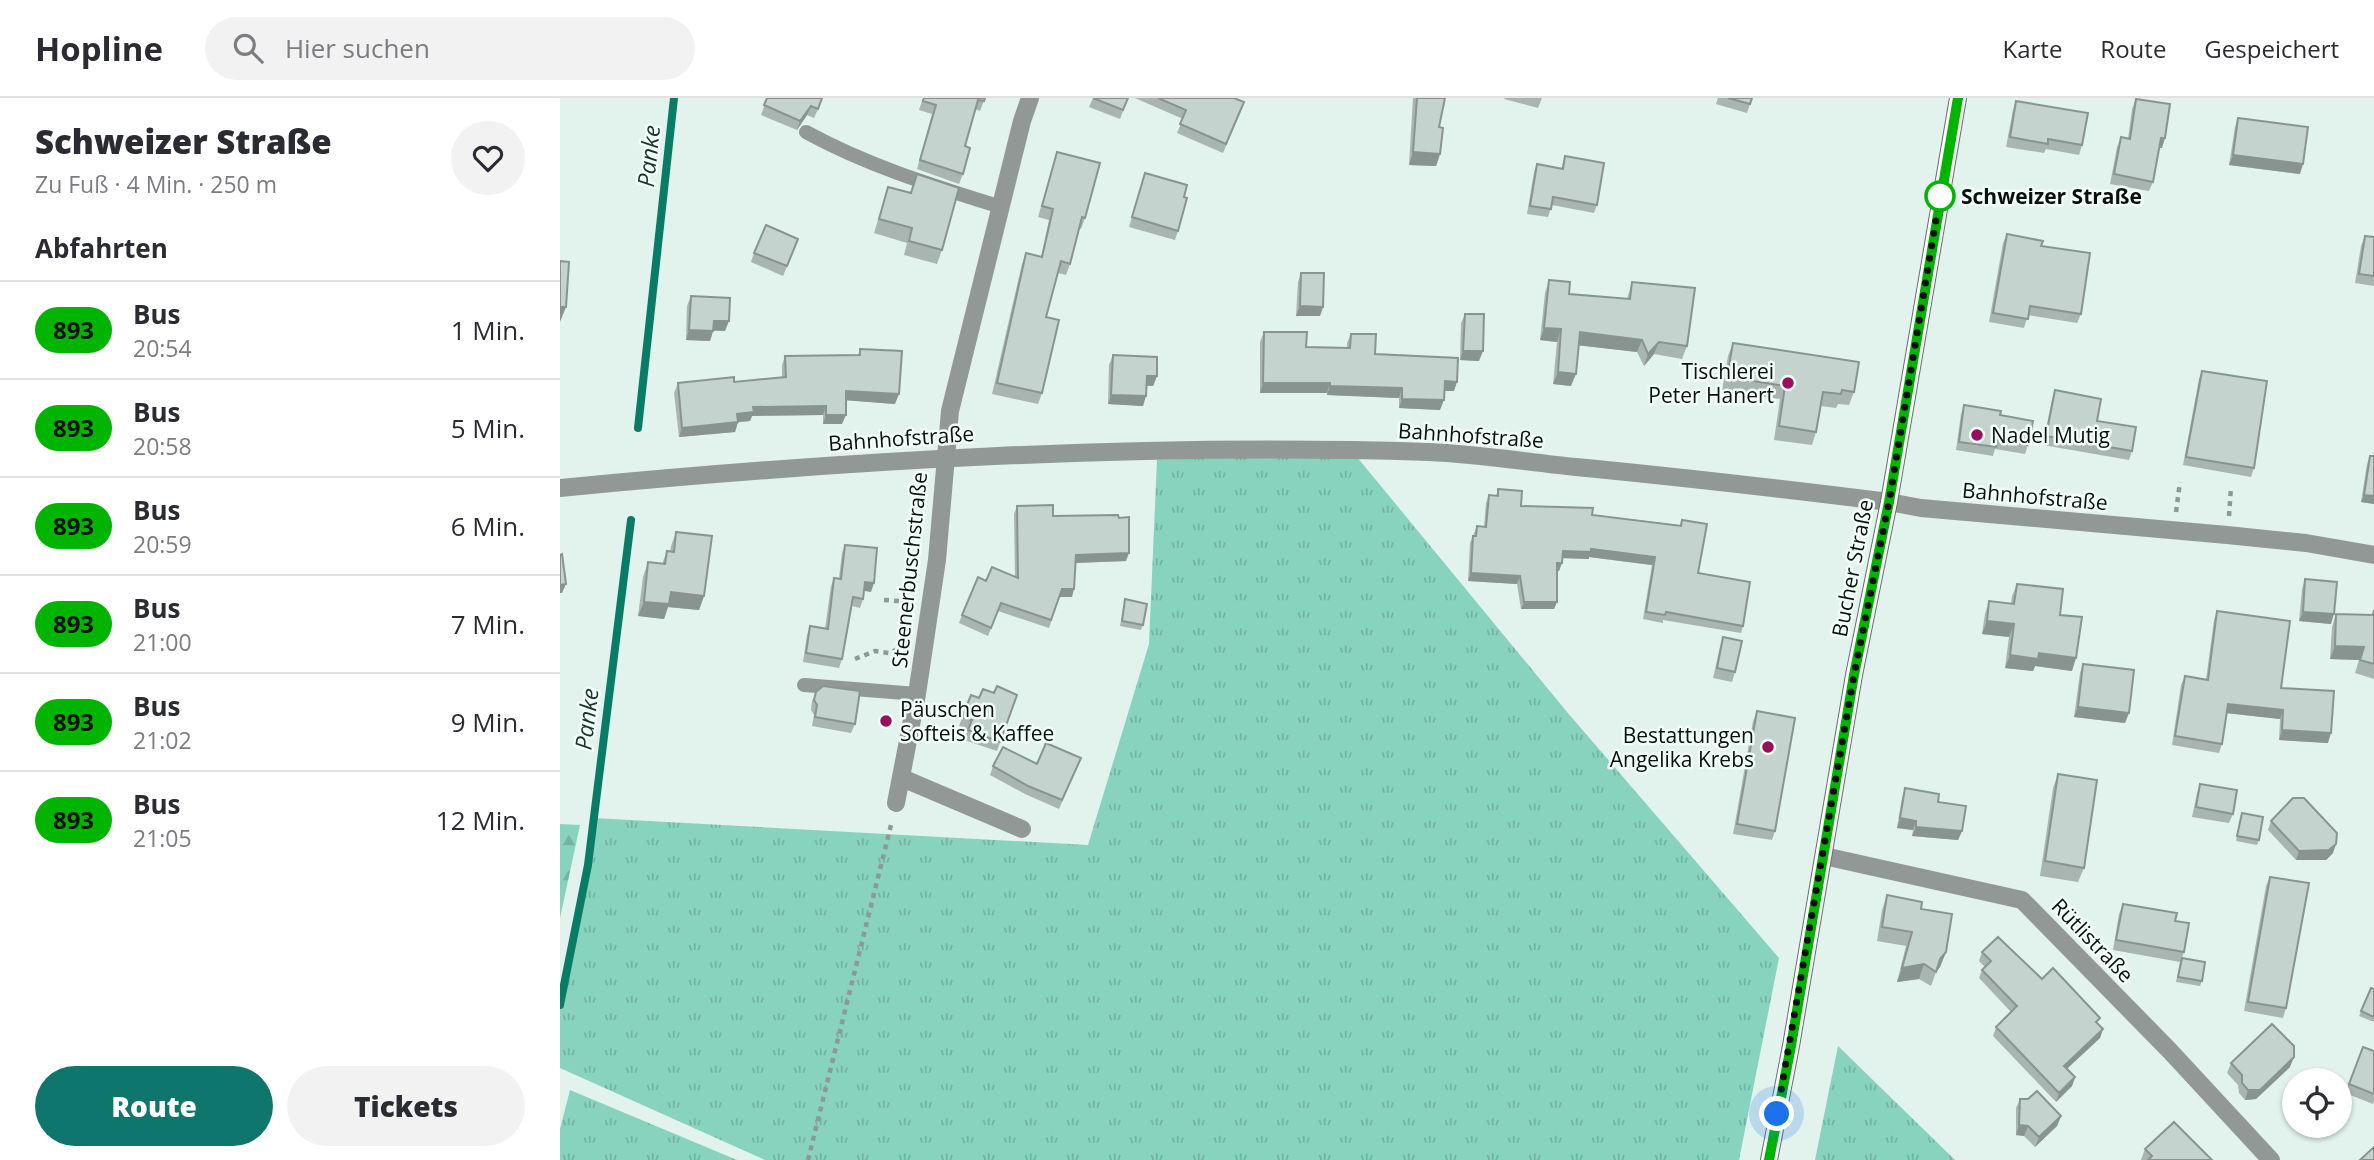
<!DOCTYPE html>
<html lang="de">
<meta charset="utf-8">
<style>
:root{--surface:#fff;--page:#f2f2f3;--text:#2b2b33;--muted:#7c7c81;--line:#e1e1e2;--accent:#0f766e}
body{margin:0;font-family:"Open Sans",sans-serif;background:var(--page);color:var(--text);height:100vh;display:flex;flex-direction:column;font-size:26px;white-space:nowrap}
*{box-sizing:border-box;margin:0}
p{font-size:23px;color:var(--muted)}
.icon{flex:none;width:38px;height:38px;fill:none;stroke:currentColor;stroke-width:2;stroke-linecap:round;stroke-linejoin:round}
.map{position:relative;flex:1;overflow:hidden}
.drawer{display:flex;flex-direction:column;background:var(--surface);width:560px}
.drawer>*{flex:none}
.badge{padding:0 14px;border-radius:23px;font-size:24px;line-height:46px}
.controls{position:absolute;left:1722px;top:970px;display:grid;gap:14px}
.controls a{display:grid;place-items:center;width:70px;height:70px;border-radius:50%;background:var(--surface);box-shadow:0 2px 5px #0004;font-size:35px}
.you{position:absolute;width:35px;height:35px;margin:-18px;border:5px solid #fff;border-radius:50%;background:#1a73e8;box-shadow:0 0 0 10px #1a73e833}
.map>.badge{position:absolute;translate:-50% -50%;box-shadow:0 0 0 4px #fff}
h2{padding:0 35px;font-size:26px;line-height:63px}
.round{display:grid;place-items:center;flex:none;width:74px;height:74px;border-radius:37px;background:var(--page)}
.headline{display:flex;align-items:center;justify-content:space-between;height:119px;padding:0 35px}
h1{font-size:33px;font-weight:800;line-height:52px}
.primary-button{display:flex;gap:14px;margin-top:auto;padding:14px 35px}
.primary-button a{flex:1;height:80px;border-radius:42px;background:var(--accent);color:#fff;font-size:28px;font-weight:800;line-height:80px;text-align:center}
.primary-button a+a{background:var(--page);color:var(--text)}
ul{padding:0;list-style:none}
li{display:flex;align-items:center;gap:21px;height:98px;padding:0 35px;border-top:2px solid var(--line)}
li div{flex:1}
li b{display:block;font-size:26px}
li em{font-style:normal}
li .badge{min-width:77px;font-weight:700;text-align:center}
header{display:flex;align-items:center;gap:42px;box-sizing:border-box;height:98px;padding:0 35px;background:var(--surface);border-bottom:2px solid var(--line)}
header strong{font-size:33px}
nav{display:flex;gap:38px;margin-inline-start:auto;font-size:24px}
.search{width:490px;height:63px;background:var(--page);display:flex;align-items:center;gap:18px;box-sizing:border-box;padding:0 24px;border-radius:38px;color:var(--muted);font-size:26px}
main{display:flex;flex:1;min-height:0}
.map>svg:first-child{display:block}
.grass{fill:url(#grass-tufts)}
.forest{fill:url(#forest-firs)}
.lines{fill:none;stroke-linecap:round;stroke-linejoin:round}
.stream{stroke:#097c66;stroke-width:8}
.path{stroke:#8d9995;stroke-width:4.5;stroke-dasharray:5 5;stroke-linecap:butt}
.service{stroke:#929896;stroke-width:14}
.minor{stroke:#929896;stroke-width:18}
.tertiary{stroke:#929896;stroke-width:18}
.secondary{stroke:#666f6c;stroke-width:18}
.wall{fill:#a9b5b1}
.shaded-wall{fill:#899490}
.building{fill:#c4d3ce;stroke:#899490;stroke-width:2}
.line-casing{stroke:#fff;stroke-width:16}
.line{stroke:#00b400;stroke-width:10}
.walk{stroke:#0a100e;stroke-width:7;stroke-dasharray:0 12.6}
.stop-dot{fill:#fff;stroke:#00b400;stroke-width:3.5}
.poi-dot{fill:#9b0e5e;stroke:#f2fefa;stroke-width:2.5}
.labels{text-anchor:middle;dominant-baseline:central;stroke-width:5;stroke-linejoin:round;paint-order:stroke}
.stop-label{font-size:21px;font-weight:bold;fill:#0a100e;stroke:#f2fefa;text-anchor:start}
.poi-label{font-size:21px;fill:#0a100e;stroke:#f2fefa;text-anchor:end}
.street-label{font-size:21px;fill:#0a100e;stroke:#f2fefa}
.water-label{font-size:23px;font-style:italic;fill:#1d332d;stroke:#f2fefa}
</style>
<header>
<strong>Hopline</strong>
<div class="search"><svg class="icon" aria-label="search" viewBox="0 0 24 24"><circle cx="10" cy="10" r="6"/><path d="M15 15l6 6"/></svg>Hier suchen</div>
<nav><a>Karte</a><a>Route</a><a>Gespeichert</a></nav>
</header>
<main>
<section class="drawer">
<div class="headline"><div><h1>Schweizer Straße</h1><p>Zu Fuß · 4 Min. · 250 m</p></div><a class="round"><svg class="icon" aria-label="heart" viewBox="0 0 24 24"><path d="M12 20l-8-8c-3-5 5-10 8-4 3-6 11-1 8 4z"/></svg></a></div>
<h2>Abfahrten</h2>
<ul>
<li><span class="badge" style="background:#00b400;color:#111">893</span><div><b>Bus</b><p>20:54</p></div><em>1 Min.</em></li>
<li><span class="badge" style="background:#00b400;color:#111">893</span><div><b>Bus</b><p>20:58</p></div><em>5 Min.</em></li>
<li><span class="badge" style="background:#00b400;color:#111">893</span><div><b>Bus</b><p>20:59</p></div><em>6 Min.</em></li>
<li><span class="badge" style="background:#00b400;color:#111">893</span><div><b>Bus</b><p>21:00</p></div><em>7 Min.</em></li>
<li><span class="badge" style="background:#00b400;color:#111">893</span><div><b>Bus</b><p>21:02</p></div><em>9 Min.</em></li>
<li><span class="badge" style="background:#00b400;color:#111">893</span><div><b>Bus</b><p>21:05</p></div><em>12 Min.</em></li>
</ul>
<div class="primary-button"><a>Route</a><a>Tickets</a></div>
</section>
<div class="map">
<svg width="1814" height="1062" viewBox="0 0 1814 1062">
<defs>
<pattern id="grass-tufts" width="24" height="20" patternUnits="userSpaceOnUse" patternTransform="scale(1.75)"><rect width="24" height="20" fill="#87d3bd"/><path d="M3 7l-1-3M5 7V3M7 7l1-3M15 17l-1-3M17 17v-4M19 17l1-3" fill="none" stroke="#73b4a1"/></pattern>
<pattern id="forest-firs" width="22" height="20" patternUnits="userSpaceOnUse" patternTransform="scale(1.75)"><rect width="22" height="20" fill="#87d3bd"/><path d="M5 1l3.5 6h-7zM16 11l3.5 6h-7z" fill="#73b4a1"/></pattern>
</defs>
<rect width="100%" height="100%" fill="#e2f2ed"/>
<path class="grass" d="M792 353 1007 614 1219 860 1179 1062H205L0 970V903L33 720 528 747 589 546 597 362Z
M1278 948 1395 1062H1255Z
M10 992 177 1062H0V1031Z"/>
<path class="forest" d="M0 726 20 727 0 820Z"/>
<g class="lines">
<path class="stream" d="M78 330 114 0
M0 907 28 767 71 422"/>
<path class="path" d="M1616 414 1620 384
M1669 418 1671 389
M324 502 352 504
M295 561 315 553 329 555 343 549
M248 1062 332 723"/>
<path class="service" d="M246 34C308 68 374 88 441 109
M244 587 357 596"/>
<path class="minor" d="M1329 404 1361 410 1667 437 1746 445 1814 457
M342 680 462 731
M336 705 357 596 377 462 390 313 462 23 470 0
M1264 758 1462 802 1610 953 1711 1062"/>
<path class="tertiary" d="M0 390C289 362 579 345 869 354 918 356 967 364 1016 369 1120 379 1224 391 1329 404"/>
<path class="secondary" d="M1209 1062 1231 948 1294 577 1329 404 1398 0"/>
</g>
<path class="wall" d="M207 0H263L254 20 247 17 237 32 201 17Z
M363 0H425L420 13 415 11 405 48 403 76 399 86 357 71 372 16 359 12Z
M533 0H568L560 21 529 9Z
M575 0H674L681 13 663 55 617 35 623 21Z
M853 0H885L879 29 880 56 876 68 849 67Z
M945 0H982L978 10 944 1Z
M1158 0H1192L1187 15 1156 6Z
M1576 1 1602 50H1599L1593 84 1589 93 1550 86 1557 49 1561 39 1568 41 1572 11Z
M1456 3 1522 47 1519 57 1486 51 1484 55 1446 49 1453 12Z
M1678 20 1740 76 1669 67 1675 29Z
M497 54 525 120 521 131 519 130 510 166 506 177 498 175 486 219 482 295 478 306 432 296 462 166 466 155 481 159 489 122 478 119Z
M1005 58 1037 107 1034 115 992 107 988 119 967 116 974 74 977 66 1001 71Z
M585 75 624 99 618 133 615 142 569 129Z
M357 76 382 152 377 166 344 157 347 145 314 135 328 89 350 95Z
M1447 136 1481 148 1521 216 1517 225 1468 217 1464 230 1429 224 1443 145Z
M1805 138 1814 139V188L1795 185 1801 148Z
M235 150 223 178 191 164 194 155Z
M741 175 763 209 760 218H736L738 184Z
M989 182 1009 196 1067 201 1072 184 1127 248 1122 261 1094 256 1084 268 1077 254 1019 247 1011 288 993 286 997 244 980 242 985 195Z
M131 198 165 233H153L150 243 126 242 127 208Z
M905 216 919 263 900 262 901 225Z
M704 234 746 249 787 250V245L791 236 815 256 894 293H884L880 312 839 310V300L767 297V295H700V244Z
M1173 245 1294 294 1289 307 1278 306 1276 310 1261 308 1256 334 1252 347 1214 342 1220 301 1162 293 1168 258Z
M300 251 335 306 286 302 282 326H263V317L192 318 190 323 178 324 175 334 119 339 114 295 118 285 174 284 222 280V267L225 258 298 257Z
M553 257 597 278 593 288H587L583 308 548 306 549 267Z
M1642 273 1694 370 1691 379 1623 367 1639 281Z
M1495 292 1537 323 1572 353 1569 362 1483 347 1492 301Z
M1404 307 1440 317 1468 347 1465 356 1435 351 1433 358 1396 352 1401 316Z
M1814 356V406L1801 404 1807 366 1810 358H1814Z
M938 391 961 408 1120 427 1122 422 1138 475 1183 528 1181 535 1103 522V525L1083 521 1092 467 1029 459V461L1002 460 999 473H997V504L994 511H961L957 486 908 483 910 445 917 428 924 429 926 405 929 397 936 398Z
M457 408 493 418 566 463 515 465 512 499H499L489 530 438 513 428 538 399 525 402 517 426 483 455 479 454 416Z
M116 434 144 498 139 512 108 509 104 521 78 518 83 479 88 464 102 466 107 453 110 454 111 448Z
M285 447 311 494 304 493 303 501 300 510 292 508 282 561 279 570 243 564 247 537 250 528 265 531 271 488 274 480H279L282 455Z
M1745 481 1771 526 1739 523 1742 491Z
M1457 486 1500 517 1512 573 1475 568 1473 573 1445 570 1449 539 1422 536 1425 516 1429 503 1451 506 1452 498Z
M565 501 583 527 581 532 560 528Z
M1814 512V581L1795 575 1799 562 1770 561 1772 529 1776 516 1812 517Z
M1657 513 1721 590 1768 645 1719 642 1720 621 1667 615 1662 646 1659 655 1612 647 1621 587 1625 578 1646 582 1654 522Z
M1163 539 1175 574 1172 584 1153 580 1160 549Z
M1523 566 1565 625 1514 619 1520 575Z
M256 594 295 626 291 635 252 628 254 617 251 612 252 603Z
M434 595 457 597 437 653 404 642 408 632 399 628 411 597 419 600Z
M1197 613 1215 733 1212 742 1173 736 1193 623Z
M521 660 499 711 465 696 430 677 433 668 477 666Z
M1498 676 1524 770 1518 784 1480 778 1493 690Z
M1640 686 1673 716 1669 725 1632 719 1637 695Z
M1345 690 1378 704 1402 733 1398 742 1352 738 1353 732 1337 730 1342 700Z
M1682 715 1699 742 1697 747 1676 743Z
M1711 723 1773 755 1766 762H1736L1708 732Z
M1710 779 1726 910 1723 920 1684 913 1706 788Z
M1327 797 1361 811 1386 854 1380 869 1376 874 1371 888 1359 881 1337 884 1346 848 1317 843 1322 812Z
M1563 806 1615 823 1624 854 1622 860 1642 883 1640 888 1616 884 1620 864 1553 852 1559 816Z
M1422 854 1482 881 1543 931 1540 940 1507 971 1515 979 1512 988 1496 1004 1433 938 1436 929 1451 914 1419 880 1422 872 1425 869 1419 863Z
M1811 890 1814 891V924L1799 918Z
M1803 949 1814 953V1003L1813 1006 1785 995Z
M1671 965 1730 969 1696 1001 1685 1002 1679 995 1678 987 1667 975Z
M1460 1001 1501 1018 1497 1028 1475 1049 1464 1038 1456 1037V1010Z
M1585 1051 1652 1062H1581Z"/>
<path class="shaded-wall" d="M251 8 247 17 237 32 240 23Z
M1601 40H1605L1602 50H1598Z
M853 54 880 56 876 68 849 67Z
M1673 57 1743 66 1740 76 1669 67Z
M740 208 763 209 760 218H736Z
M0 209H6L0 224Z
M154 223H169L165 233 150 232Z
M984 230 1001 231 997 244 980 242Z
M129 232 153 233 150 243 126 242Z
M1020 234 1082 242 1077 254 1015 247Z
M1099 244 1094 256 1084 268 1088 256Z
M903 253H923L919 263 900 262Z
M998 274 1016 276 1011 288 993 286Z
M587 278H597L593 288 583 287Z
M885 283 897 284 894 293H881Z
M703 285H770L767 295H700Z
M770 288 842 290 839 300 767 297Z
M286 293 339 296 335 306 282 302Z
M551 297 586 298 583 308 548 306Z
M842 301 884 302 880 312 839 310Z
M266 308 263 317 192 318 190 323 178 324 175 334 119 339 122 330 193 309Z
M266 317H286L282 326H263Z
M1804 397 1814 398V406L1801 404Z
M1031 451 1095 459 1092 467 1029 459V461L1000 460 1003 453Z
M569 455 566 463 513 465 516 457Z
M997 465H1002L999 473H994Z
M911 475 960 478 957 486 908 483Z
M305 484 314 485 311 494 302 492Z
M6 486 2 495H0V487Z
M502 491H514L512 499H499Z
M111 494 144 498 139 512 108 509 104 521 78 518 84 504Z
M964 504H997L994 511H961Z
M1743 514 1774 516 1771 526 1739 523Z
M1427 523 1454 526 1449 539 1422 536Z
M1775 548 1804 549 1799 562 1770 561Z
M1479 555 1516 560 1512 573 1475 568 1473 573 1445 570 1450 557Z
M1668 606 1723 612 1720 621 1665 615Z
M1518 609 1569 615 1565 625 1514 619Z
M1722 632 1771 635 1768 645 1719 642Z
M1340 720 1356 723 1353 732 1337 730Z
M1356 729 1402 733 1398 742 1352 738Z
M1776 746 1773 755 1766 762H1736L1739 753Z
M1386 854 1380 869 1376 874 1380 861Z
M1364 866 1359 881 1337 884 1342 870Z
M1543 931 1540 940 1500 977 1504 968Z
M1734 959 1730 969 1696 1001 1685 1002 1688 992Z
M1515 979 1512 988 1496 1004 1499 995Z
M1501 1018 1497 1028 1475 1049 1479 1039Z
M1459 1027 1468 1028 1464 1038 1456 1037Z"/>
<path class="building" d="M207 0H262L258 11 251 8 240 23 204 7Z
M364 0H425L424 3 418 2 405 48 410 50 403 76 360 62 376 7 363 3Z
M533 0H568L563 12Z
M598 0H674L684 4 666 46 620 26 626 12Z
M857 0H885L879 29 883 30 880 56 853 54Z
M1168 0H1192L1190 6Z
M1576 1 1610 6 1605 40H1601L1593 84 1554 76 1561 39 1570 41Z
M1456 3 1528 15 1522 47 1488 41V46L1450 39Z
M1678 20 1748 29 1743 66 1673 57Z
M497 54 540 65 525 120 522 119 510 166 501 163 486 219 499 222 482 295 437 285 466 155 482 159 493 111 482 108Z
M1005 58 1044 65 1037 107 993 99 991 111 970 108 977 66 1003 71Z
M585 75 627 87 624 99 627 100 618 133 572 119Z
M357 76 399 90 382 152 349 143 352 130 319 121 328 89 351 95Z
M206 127 238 141 227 168 194 155Z
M1447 136 1483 143 1481 148 1530 155 1521 216 1470 208 1468 221 1433 215Z
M1805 138 1814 139V178L1799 176Z
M0 163 9 164 6 209H0Z
M741 175H764L763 209 740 208Z
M989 182 1010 184 1009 196 1070 201 1072 184 1135 190 1127 248 1099 244 1088 256 1082 242 1020 234 1016 276 998 274 1001 231 984 230Z
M131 198 170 200 169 223H154L153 233 129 232Z
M905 216H924L923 253H903Z
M704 234H747L746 249 790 250 791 236H816L815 256 898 260 897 284 885 283 884 302 842 301V290L770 288V285H703Z
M1173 245 1299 264 1294 294 1282 292 1281 296 1263 294 1256 334 1219 328 1225 288 1167 279Z
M300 251 342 253 339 296 286 293V317H266V308L193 309 194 314 177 316 178 324 122 330 118 285 174 279V284L226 279 225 258 300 257Z
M553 257 597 259V278H587L586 298 551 297Z
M1642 273 1707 283 1694 370 1626 359Z
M1495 292 1541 301 1537 323 1576 329 1572 353 1486 338Z
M1404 307 1441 313 1440 317 1473 323 1468 347 1437 342 1436 349 1399 344Z
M1810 358H1814V398L1804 397Z
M938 391 962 393 961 408 1033 410 1032 417 1121 428 1122 422 1147 426 1138 475 1190 484 1183 528 1106 514 1105 517 1086 514 1095 459 1031 451V454L1003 453 1002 465H997V504H964L960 478 911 475 913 438H916L917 428 926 429 929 397 938 398Z
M493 407V418L558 417 559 420 569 419V455L516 457 514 491H502L491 522 441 505 431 530 402 517 418 479 426 483 432 469 458 480 457 408Z
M116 434 152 438 144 498 111 494 109 506 84 504 88 464 105 466 107 453 114 454Z
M285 447 317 450 314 485 305 484 303 501 293 499 282 561 246 555 250 528 268 531 274 480 281 481Z
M2 456 6 486 0 487V457Z
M1745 481 1777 484 1774 516 1743 514Z
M1457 486 1503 491 1500 517 1522 519 1516 560 1479 555 1478 561 1450 557 1454 526 1427 523 1429 503 1454 506Z
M565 501 587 506 583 527 562 523Z
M1814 512V566L1800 562 1804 549 1775 548 1776 516 1813 517Z
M1657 513 1730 523 1721 590 1774 593 1771 635 1722 632 1723 612 1668 606 1662 646 1615 638 1625 578 1648 582Z
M1163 539 1182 543 1175 574 1157 570Z
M1523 566 1574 572 1569 615 1518 609Z
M263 588 300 593 295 626 255 619 257 607 254 602 256 594Z
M437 588 457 597 440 644 408 632 412 622 402 619 411 597 419 600 423 591 434 595Z
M1197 613 1235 620 1215 733 1177 726Z
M486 645 521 660 502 702 468 688 433 668 443 649 477 666Z
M1498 676 1537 682 1524 770 1485 763Z
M1640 686 1677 692 1673 716 1636 709Z
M1345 690 1379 696 1378 704 1406 708 1402 733 1356 729V723L1340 720Z
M1733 700H1744L1777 735 1776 746 1769 752 1739 753 1711 723Z
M1682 715 1703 719 1699 742 1677 738Z
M1710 779 1749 785 1726 910 1688 904Z
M1327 797 1362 804 1361 811 1392 816 1386 854 1380 861 1376 874 1364 866 1342 870 1352 834 1322 829Z
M1563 806 1617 815 1615 823 1629 825 1624 854 1556 842Z
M1438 839 1482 881 1493 870 1540 920 1536 924 1543 931 1504 968 1515 979 1499 995 1436 929 1457 908 1422 872 1431 863 1422 854Z
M1622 860 1645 864 1642 883 1618 879Z
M1811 890 1814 891V919L1801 913Z
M1712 926 1734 948V959L1700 992H1688L1682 985V977L1671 965Z
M1803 949 1814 953V996L1789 986Z
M1477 993 1501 1018 1479 1039 1468 1028 1459 1027 1460 1001H1468Z
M1614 1024 1652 1062H1588L1592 1058 1585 1051Z
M1814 1049V1062H1800Z"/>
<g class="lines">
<g class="line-casing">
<path id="line" d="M1209 1062 1231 948 1294 577 1329 404 1398 0"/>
</g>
<use href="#line" class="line"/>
<path class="walk" d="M1217 1016 1294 577 1329 404 1380 98"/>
</g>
<circle class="stop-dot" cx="1380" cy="98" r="14"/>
<g class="poi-dot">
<circle cx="1228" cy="285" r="7"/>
<circle cx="1417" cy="337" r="7"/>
<circle cx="326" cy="623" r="7"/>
<circle cx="1208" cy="649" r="7"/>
</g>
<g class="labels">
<g class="stop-label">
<text x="1401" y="98">Schweizer Straße</text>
</g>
<g class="poi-label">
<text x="1214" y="273">Tischlerei<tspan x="1214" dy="24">Peter Hanert</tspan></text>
<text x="1431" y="337" text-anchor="start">Nadel Mutig</text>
<text x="340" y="611" text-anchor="start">Päuschen<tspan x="340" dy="24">Softeis &amp; Kaffee</tspan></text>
<text x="1194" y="637">Bestattungen<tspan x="1194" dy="24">Angelika Krebs</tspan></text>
</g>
<g class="street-label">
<text transform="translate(911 337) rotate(4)">Bahnhofstraße</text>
<text transform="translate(341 340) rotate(-4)">Bahnhofstraße</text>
<text transform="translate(1475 398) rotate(5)">Bahnhofstraße</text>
<text transform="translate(1292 470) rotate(-79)">Bucher Straße</text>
<text transform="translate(349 472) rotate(-84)">Steenerbuschstraße</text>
<text transform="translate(1533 842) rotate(46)">Rütlistraße</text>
</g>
<g class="water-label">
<text transform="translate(88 58) rotate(-84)">Panke</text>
<text transform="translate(26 621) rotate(-83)">Panke</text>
</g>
</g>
</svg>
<div class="controls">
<a><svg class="icon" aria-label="locate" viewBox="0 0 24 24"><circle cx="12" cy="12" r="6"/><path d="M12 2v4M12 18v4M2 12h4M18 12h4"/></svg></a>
</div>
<div class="you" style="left:1217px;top:1016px"></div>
</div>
</main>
